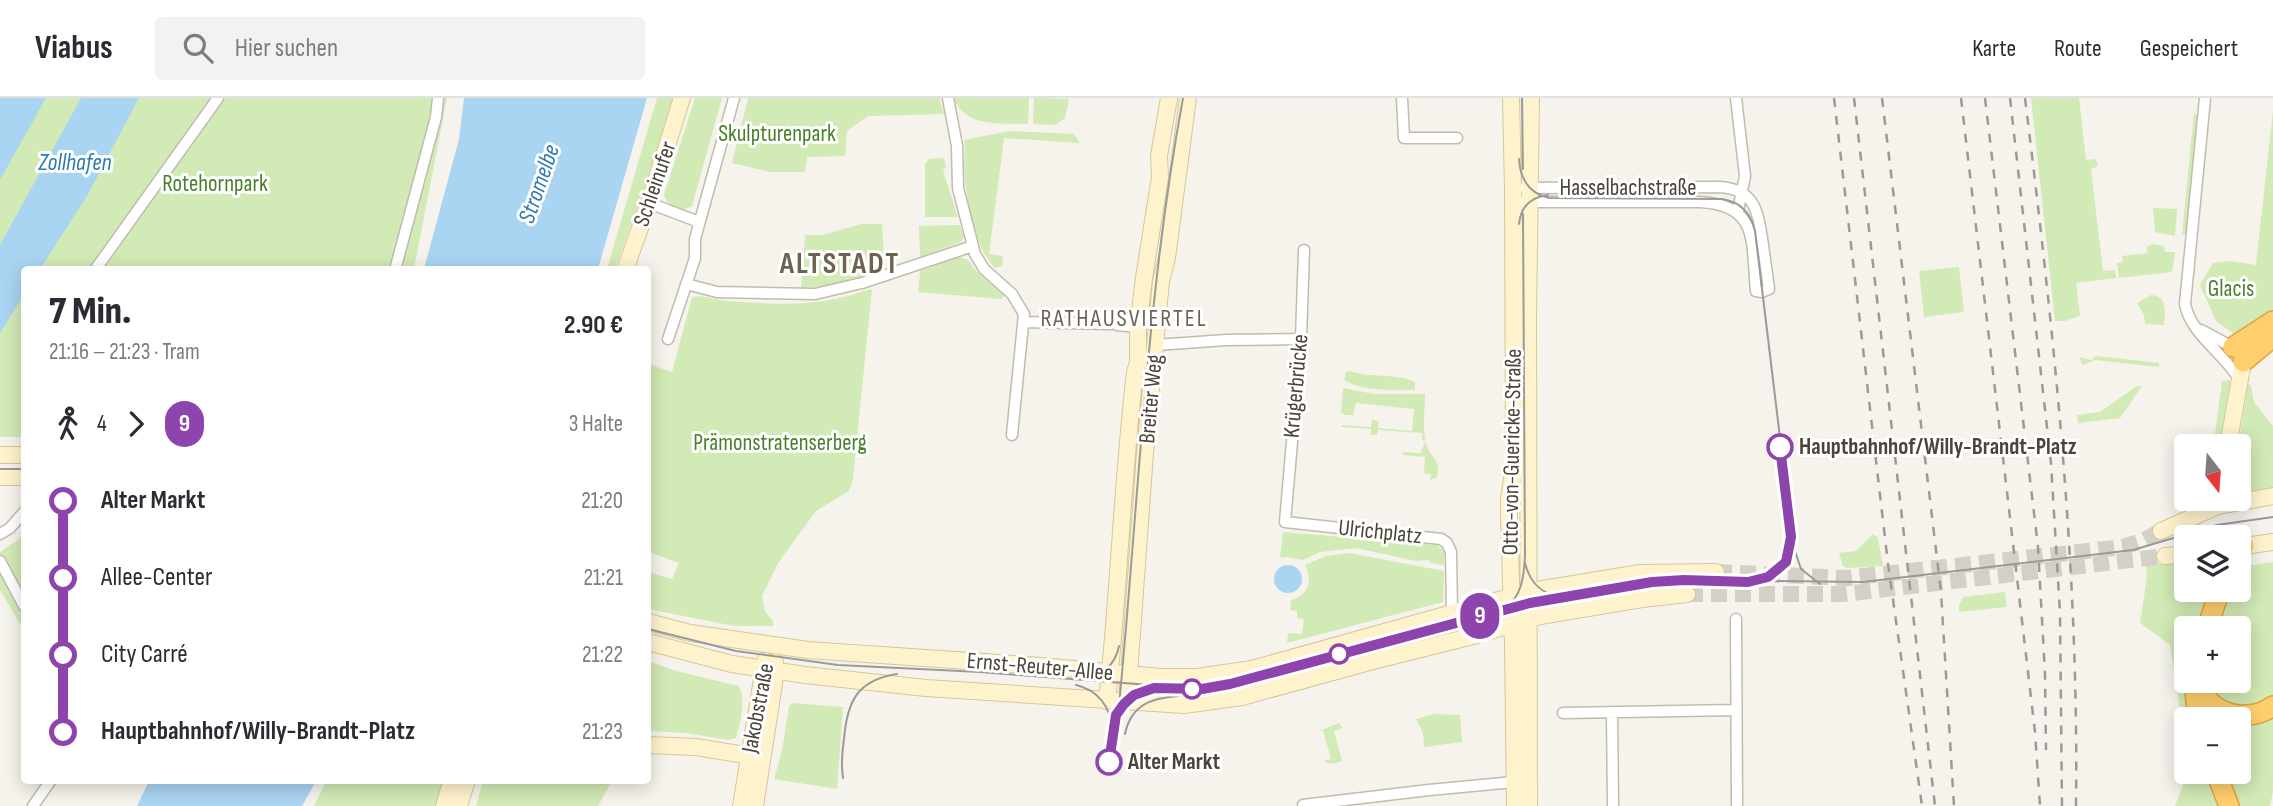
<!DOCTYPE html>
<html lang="de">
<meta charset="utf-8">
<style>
:root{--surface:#fff;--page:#f2f2f3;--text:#2b2b33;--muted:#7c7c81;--line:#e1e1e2}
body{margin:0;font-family:"Sofia Sans Condensed",sans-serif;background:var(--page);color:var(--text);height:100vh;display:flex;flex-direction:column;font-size:26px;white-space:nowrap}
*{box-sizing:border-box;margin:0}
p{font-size:23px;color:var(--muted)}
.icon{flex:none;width:38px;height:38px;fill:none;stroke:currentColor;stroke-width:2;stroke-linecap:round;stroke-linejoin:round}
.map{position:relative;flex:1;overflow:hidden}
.details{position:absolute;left:21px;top:168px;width:630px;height:518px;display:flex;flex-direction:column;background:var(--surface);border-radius:7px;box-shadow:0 4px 18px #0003}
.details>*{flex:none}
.badge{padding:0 14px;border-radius:23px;font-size:24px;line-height:46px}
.needle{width:46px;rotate:163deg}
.fabs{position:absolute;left:2174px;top:336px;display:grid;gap:14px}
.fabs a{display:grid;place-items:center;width:77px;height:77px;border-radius:7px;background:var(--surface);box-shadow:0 4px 18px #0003;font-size:35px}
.map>.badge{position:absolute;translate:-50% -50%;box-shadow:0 0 0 4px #fff}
.legs{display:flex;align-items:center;gap:10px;height:77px;padding:0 28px;font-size:23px}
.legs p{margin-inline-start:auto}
.head{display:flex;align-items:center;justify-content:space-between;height:119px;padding:0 28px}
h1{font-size:38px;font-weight:800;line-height:52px}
ul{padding:0 28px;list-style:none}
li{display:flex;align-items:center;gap:24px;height:77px;font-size:26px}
li i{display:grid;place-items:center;width:10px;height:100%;margin:0 9px;background:currentColor}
li i::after{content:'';width:18px;height:18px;margin:-9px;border:5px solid;border-radius:50%;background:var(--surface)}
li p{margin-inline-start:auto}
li:first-child i{background:linear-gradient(#0000 50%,currentColor 0)}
li:last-child i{background:linear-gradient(currentColor 50%,#0000 0)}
header{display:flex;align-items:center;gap:42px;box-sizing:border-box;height:98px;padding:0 35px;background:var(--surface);border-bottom:2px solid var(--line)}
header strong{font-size:33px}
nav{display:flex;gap:38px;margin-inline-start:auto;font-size:24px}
.search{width:490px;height:63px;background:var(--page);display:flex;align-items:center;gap:18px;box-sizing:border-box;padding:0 24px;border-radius:7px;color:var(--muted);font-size:26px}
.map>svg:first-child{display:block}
.green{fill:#d2eab5}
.water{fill:#a9d4f2}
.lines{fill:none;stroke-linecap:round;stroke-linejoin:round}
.secondary-tunnel{stroke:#d4d0c8;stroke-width:16;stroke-dasharray:16 8;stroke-linecap:butt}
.street-casing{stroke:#c2bbae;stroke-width:13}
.secondary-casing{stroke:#d6c79b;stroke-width:18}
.highway-casing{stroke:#e0a43c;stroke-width:22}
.street{stroke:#fff;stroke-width:10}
.secondary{stroke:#fff3cd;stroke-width:16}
.highway{stroke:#ffcf6e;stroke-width:19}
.tram{stroke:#9a9a9a;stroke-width:2}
.rail{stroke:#9a9a9a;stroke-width:2.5;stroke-dasharray:9 9;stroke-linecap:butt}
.line-1-casing{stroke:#fff;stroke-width:16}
.line-1{stroke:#8e44ad;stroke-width:10}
.stop-1-dot{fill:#fff;stroke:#8e44ad;stroke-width:3.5}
.labels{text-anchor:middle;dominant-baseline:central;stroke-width:6;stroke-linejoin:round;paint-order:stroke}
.park-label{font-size:23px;fill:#4a7f2a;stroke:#fff}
.street-label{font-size:23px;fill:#4b4439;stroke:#fff}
.stop-label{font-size:23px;font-weight:bold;fill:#4b4439;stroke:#fff;text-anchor:start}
.water-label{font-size:24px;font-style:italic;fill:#2e7ab2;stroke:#fff}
.neighbourhood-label{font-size:24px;letter-spacing:2px;fill:#6e6250;stroke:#fff}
.district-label{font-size:30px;font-weight:bold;letter-spacing:2px;fill:#6e6250;stroke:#fff}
</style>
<header>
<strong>Viabus</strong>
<div class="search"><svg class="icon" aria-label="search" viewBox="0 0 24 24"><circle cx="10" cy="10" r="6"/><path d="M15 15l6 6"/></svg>Hier suchen</div>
<nav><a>Karte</a><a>Route</a><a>Gespeichert</a></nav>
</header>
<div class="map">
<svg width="2273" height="708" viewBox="0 0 2273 708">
<rect width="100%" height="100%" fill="#f6f3ec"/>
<path class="green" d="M0 0H447L414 171 24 172V339H0Z
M657 0H673L640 103 615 171H607Z
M695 0H722L692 108C681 115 668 110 664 97Z
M748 0H939L944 16 868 18 847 33 845 58 807 59 805 74H771L732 65Z
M954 0H1029L1028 26C1001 25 965 30 954 0Z
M1034 0 1069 1 1065 20 1055 27 1033 26Z
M2031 0H2079L2086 62 2096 61 2098 68 2091 71 2103 173 2115 172 2116 180 2076 185 2080 218 2065 223H2055Z
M2273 12V218L2239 240 2216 223 2200 187 2213 165 2231 163 2256 167Z
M2194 15 2198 19 2187 135 2182 137Z
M1010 33 1074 36 1080 45 1004 40 989 156 1003 158 1002 168 995 170C975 149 968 110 965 81 963 68 966 55 964 42Z
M944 60 946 70 943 71 944 76 958 119H925V66L929 61Z
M2153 110 2177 111 2175 138 2155 134Z
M861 126H882L884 158 868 161 871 176 832 187 801 190 805 137H823Z
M960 127 964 139 961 144 920 159 919 128Z
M2153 146 2164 148 2165 154H2175L2172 174 2119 180 2117 165 2123 164 2122 158 2148 155 2146 149Z
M959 159 968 162 976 173 1004 197 1002 201 918 194 920 173Z
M1959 169 1964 214 1924 219 1919 173Z
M870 191 872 192 853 381 849 393 816 413 778 465 762 498 765 513 773 523V528H734L648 511V474L672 481 679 465 648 454V266L672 274 692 199C703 196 717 203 729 203 779 207 823 209 870 191Z
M2151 197C2168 198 2165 214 2164 227L2145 226 2144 217 2137 205Z
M2096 258 2159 265V269L2095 262 2083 267 2079 259 2091 262Z
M1350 273C1371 281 1394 274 1415 284V292C1392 292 1364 294 1344 282L1346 274Z
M2230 282V287L2221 339 2215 336 2222 283Z
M2248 286 2251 288 2254 304 2273 328V392L2248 395 2238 392V386H2243L2248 356 2238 354V348Z
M2137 288H2142L2120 320 2078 325 2077 317 2100 314Z
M1343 290 1374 296H1425C1425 309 1422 338 1427 349 1432 360 1443 366 1436 380L1430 382 1431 376 1424 375 1425 359 1403 357V354L1421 355 1425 343 1422 342V335L1378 332 1377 337H1371V331L1342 329V327L1371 329 1372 322 1379 323 1378 330 1412 333 1414 311 1356 305 1353 317H1345L1341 315Z
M24 433V533L0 492V454L19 441Z
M1283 434 1437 447 1444 453V467L1431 465 1428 462 1416 463 1356 450 1320 454 1303 462 1287 459 1280 460Z
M1873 436 1878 440 1883 468 1847 470 1843 468 1839 455 1856 453Z
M1349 455 1444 473 1443 504 1287 545 1288 535 1302 536 1304 521 1297 520V513L1290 512 1291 502C1309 497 1313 482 1305 467L1326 458Z
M2186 462V492H2212L2201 530H2186V583L2192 621H2186V650L2170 547 2140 525 2147 479 2146 468Z
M2273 464V600L2253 610 2225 607 2204 583H2238V530H2216L2226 506 2228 492H2238V469Z
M2005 494 2007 509 1959 514V507L1963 499Z
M648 563 677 573 738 588C747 599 740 627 736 640L728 642 686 635 648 633Z
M793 605 843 609 837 691 774 681 782 653 789 608Z
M2273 614V693L2270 708H2237L2223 674H2238V622Z
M1433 616 1460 617 1462 644 1424 649 1423 635 1416 621Z
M1339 625 1343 630 1334 633 1342 663C1336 665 1330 668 1324 663L1331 661 1323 632 1316 634Z
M2188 674H2207L2221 708H2175Z
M326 683H445L438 708H314Z
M483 683V682L612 683 598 708H476Z"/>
<path class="water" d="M0 0H46L0 82Z
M81 0H139L87 98 40 171 24 172V196L0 235V147Z
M464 0H647L598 171H424L459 41Z
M1274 481a14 14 0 1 1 28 0a14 14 0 1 1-28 0Z
M149 683V682L316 683 302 708H137Z"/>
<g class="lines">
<path class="secondary-tunnel" d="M1716 474 1847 480 2123 449 2142 443 2161 433
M1687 496H1844L2165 458"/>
<g class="street-casing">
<path id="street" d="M948 0 957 48 958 90 975 156 984 171 1012 196 1024 216 1012 337
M1402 0 1404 40H1457
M1736 0 1745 78 1738 113
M2205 0 2185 206C2191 237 2224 255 2239 281
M1523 104H1700C1760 107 1751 145 1756 193L1762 194 1769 191C1767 176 1765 162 1763 147 1758 116 1757 91 1719 89L1525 90
M649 105 699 124
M1304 152 1301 241 1285 424 1441 441 1447 445 1451 454 1452 514
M95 172 218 0
M395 172 436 19 438 0
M686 186 717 194 815 196 862 185 973 148
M1024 224 1111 226
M1117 227 1138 229
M2201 232 2236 251
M668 241 695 160V141L734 0
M1156 247 1226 242 1301 241
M0 436 10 430 24 414
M0 463 24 508
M1736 521 1737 708
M1612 614 1613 708
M1563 615 1736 612
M1303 707 1429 692 1514 684
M33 708 51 682"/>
</g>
<g class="secondary-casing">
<path id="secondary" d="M1511 0 1513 90 1514 369 1509 400V418L1513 546 1515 708
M625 172 649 105 682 0
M2228 348 2243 264
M0 357H24
M0 379H24
M2161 433 2218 408 2273 398
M2238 449 2273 444
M2165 458 2186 456
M648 524 690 535 808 552 1042 568 1160 579H1197L1252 571 1531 493 1640 475 1716 474
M648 544 732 566 805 577 926 590 1184 607 1242 599 1373 563 1477 537 1540 518 1642 501 1687 496
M1107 603C1119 493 1122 384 1135 274L1138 264V229L1144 180 1160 79 1159 58 1169 0
M1127 604 1145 355 1161 183 1167 160 1188 0
M648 647 696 649 757 659
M444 708 452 682
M459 708 467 682
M741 708 765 563
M755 708 774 586 775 564
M1529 708 1528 220 1531 0"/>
</g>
<g class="highway-casing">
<path id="highway" d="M2233 249 2273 223
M2243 264 2273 239
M2238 452 2244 448
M2207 530 2220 492
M2199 583C2207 616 2246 627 2273 608
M2194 584 2198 621
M2216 674 2229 708"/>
</g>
<use href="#street" class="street"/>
<use href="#secondary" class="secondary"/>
<use href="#highway" class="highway"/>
<path class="tram" d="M1522 0 1523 71
M1519 61C1520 82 1529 95 1549 100L1722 101C1741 104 1751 115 1755 133L1793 447 1801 471 1820 486
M1519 126C1521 108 1531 99 1548 97
M0 371H24
M1525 465C1530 484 1540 496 1560 498
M1758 482C1777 477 1787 464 1791 445
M1503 512C1522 499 1524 479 1525 458L1523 116
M648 531 736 553 838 567 980 574 1202 591 1230 586 1511 509 1638 486 1684 482 1863 484 2133 452 2217 427 2273 419
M1083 580C1103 576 1115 568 1119 548
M1076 587C1098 592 1111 609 1112 632
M1125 636C1131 607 1151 600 1178 598
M1116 638C1138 425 1144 211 1183 0
M843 680C841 667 842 654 844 641 847 604 857 582 897 576"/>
<path class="rail" d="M1834 0 1888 466 1922 708
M1854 0 1935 708
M1882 0 1941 494 1954 708
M1961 0 2035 634 2040 708
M1985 0 2038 449 2045 576 2046 652
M2010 0 2051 365 2060 515 2062 708
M2025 0C2054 236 2079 470 2076 708"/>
</g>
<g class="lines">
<g class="line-1-casing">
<path id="line-1" d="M1109 664 1116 617 1124 606 1134 597 1154 590 1202 591 1230 586 1530 505 1652 484 1684 482 1748 484 1768 479 1786 464 1791 439 1780 349"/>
</g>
<use href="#line-1" class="line-1"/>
</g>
<g class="stop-1-dot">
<circle cx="1780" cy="349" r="12"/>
<circle cx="1339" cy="556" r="9"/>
<circle cx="1192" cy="591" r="9"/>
<circle cx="1109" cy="664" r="12"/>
</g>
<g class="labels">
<g class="park-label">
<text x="777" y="36">Skulpturenpark</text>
<text x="215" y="86">Rotehornpark</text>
<text x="2231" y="191">Glacis</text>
<text x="780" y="345">Prämonstratenserberg</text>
</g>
<g class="street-label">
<text transform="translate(655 86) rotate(-71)">Schleinufer</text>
<text x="1628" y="90">Hasselbachstraße</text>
<text transform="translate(1296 288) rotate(-85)">Krügerbrücke</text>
<text transform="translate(1151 301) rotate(-85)">Breiter Weg</text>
<text transform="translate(1512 354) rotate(-89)">Otto-von-Guericke-Straße</text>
<text transform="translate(1380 434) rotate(6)">Ulrichplatz</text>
<text transform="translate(1040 569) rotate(5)">Ernst-Reuter-Allee</text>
<text transform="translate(758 610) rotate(-79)">Jakobstraße</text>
</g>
<g class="stop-label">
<text x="1799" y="349">Hauptbahnhof/Willy-Brandt-Platz</text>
<text x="1128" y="664">Alter Markt</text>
</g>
<g class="water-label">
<text x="75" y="64">Zollhafen</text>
<text transform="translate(539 86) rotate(-71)">Stromelbe</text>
</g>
<g class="neighbourhood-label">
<text x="1124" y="220">RATHAUSVIERTEL</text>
</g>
<g class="district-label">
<text x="840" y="166">ALTSTADT</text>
</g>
</g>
</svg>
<div class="fabs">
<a><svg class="needle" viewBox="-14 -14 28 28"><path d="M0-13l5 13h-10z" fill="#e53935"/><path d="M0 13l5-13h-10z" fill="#7c7c81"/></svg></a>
<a><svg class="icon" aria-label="layers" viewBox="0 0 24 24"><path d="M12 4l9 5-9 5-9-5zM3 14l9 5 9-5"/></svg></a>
<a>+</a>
<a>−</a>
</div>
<b class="badge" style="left:1480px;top:518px;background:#8e44ad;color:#fff">9</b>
<section class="details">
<div class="head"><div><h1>7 Min.</h1><p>21:16 – 21:23 · Tram</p></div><b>2.90 €</b></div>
<div class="legs"><svg class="icon" aria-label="walk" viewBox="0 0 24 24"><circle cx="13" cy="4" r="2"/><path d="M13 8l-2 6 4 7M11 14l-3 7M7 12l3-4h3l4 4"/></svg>4<svg class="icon" aria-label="forward" viewBox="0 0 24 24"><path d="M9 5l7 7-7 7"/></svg><b class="badge" style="background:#8e44ad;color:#fff">9</b><p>3 Halte</p></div>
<ul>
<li><i style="color:#8e44ad"></i><b>Alter Markt</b><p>21:20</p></li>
<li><i style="color:#8e44ad"></i><span>Allee-Center</span><p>21:21</p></li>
<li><i style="color:#8e44ad"></i><span>City Carré</span><p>21:22</p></li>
<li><i style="color:#8e44ad"></i><b>Hauptbahnhof/Willy-Brandt-Platz</b><p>21:23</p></li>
</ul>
</section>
</div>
